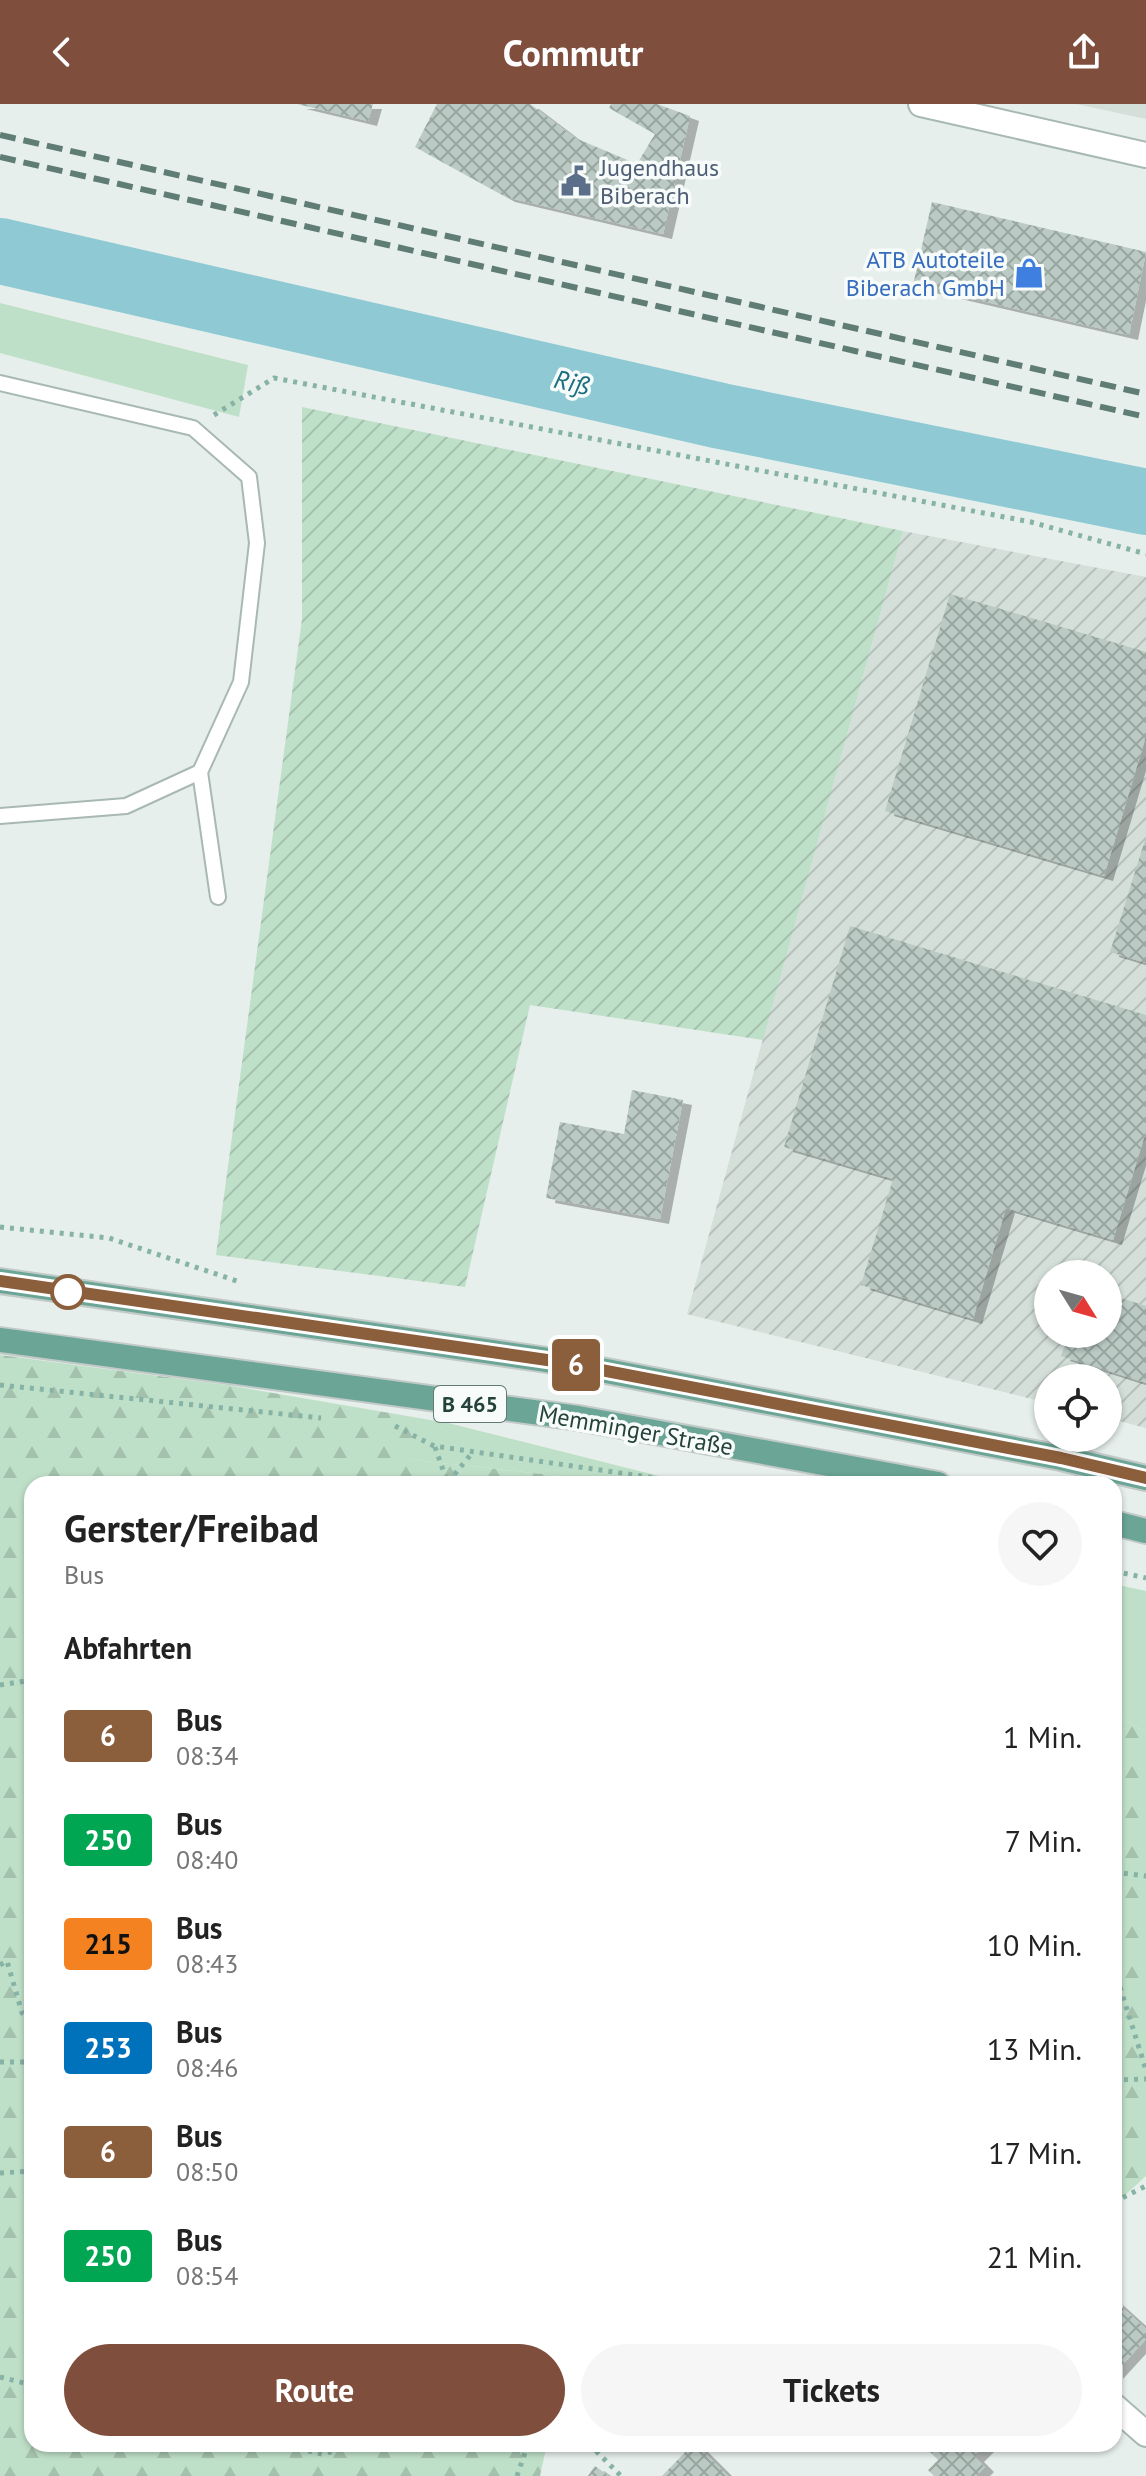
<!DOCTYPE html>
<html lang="de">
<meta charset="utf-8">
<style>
:root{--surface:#fff;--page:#f6f6f6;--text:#222;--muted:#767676;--accent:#804e3d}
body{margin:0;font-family:"PT Sans",sans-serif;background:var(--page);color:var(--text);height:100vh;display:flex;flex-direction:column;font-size:30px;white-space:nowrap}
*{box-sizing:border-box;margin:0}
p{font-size:26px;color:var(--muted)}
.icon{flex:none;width:44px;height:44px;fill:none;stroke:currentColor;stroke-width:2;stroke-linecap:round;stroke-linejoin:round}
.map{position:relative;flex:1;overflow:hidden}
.sheet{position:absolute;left:24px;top:1372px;width:1098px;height:976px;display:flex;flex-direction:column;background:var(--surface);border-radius:24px;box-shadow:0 2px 6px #0004}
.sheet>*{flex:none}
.badge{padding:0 16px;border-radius:6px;font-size:28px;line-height:52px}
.needle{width:52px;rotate:127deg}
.controls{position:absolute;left:1034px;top:1156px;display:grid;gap:16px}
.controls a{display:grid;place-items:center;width:88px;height:88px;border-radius:50%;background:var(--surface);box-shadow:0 2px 6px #0004;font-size:40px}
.map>.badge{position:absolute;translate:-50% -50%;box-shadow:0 0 0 4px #fff}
h2{padding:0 40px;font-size:30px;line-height:72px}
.round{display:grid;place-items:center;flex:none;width:84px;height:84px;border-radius:42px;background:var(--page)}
.overview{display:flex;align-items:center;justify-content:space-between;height:136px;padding:0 40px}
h1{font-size:38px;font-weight:700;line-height:60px}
.button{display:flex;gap:16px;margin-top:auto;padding:16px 40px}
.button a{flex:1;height:92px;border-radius:48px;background:var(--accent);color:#fff;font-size:32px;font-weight:700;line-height:92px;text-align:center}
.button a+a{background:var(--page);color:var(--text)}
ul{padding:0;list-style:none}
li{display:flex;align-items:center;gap:24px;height:104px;padding:0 40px}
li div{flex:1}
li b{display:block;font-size:30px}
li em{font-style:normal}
li .badge{min-width:88px;font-weight:700;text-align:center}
header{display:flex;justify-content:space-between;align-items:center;height:104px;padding:0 40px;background:var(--accent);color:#fff;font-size:36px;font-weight:700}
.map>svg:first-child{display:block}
.built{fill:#d4dfda}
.industrial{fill:url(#industrial-furrows);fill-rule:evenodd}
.green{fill:#bfe0c8}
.forest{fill:url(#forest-firs)}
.garden{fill:url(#garden-furrows)}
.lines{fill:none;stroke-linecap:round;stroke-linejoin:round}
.river{stroke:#8ec9d4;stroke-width:66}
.building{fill:url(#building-cross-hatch);filter:url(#shadow)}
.service-casing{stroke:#a8b8b2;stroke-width:18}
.minor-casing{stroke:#a8b8b2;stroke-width:28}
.primary-casing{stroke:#c2cac8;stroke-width:28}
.path{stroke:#86b3a5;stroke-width:5;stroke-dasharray:4 6;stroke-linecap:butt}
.service{stroke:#fff;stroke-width:14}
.minor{stroke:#fff;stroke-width:24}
.primary{stroke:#6aa596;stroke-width:24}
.rail{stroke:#5f7d75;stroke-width:6;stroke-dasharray:16 8;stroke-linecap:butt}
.line-casing{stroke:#fff;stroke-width:18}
.line{stroke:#8b5e3c;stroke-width:12}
.stop-dot{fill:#fff;stroke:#8b5e3c;stroke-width:4}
.labels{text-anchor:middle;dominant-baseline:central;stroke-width:7;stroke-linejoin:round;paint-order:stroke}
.shield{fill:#f7fbf9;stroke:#637a73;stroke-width:2}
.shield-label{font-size:22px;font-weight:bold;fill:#24423a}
.service-label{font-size:24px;fill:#4e5e75;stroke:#f7fbf9;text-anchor:start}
.shop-label{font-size:24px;fill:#366cbe;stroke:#f7fbf9;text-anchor:end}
.street-label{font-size:24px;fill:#24423a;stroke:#f7fbf9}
.water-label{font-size:26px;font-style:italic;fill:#1c6f80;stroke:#f7fbf9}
</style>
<header><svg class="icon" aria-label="back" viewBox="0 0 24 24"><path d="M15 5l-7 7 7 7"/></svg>Commutr<svg class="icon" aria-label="share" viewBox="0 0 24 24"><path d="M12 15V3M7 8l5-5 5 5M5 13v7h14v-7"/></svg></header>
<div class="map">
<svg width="1146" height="2372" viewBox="0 0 1146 2372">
<defs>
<pattern id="industrial-furrows" width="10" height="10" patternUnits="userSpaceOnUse" patternTransform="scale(2)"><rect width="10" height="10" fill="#d4dfda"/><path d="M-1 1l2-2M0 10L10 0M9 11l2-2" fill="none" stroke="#b6c1bc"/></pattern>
<pattern id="forest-firs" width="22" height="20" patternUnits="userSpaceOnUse" patternTransform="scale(2)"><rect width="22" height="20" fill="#bfe0c8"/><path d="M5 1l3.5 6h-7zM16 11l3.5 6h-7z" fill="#a4c1ad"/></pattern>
<pattern id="garden-furrows" width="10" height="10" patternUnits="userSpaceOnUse" patternTransform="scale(2)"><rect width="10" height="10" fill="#bfe0c8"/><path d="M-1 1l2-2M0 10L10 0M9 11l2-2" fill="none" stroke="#a4c1ad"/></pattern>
<pattern id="building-cross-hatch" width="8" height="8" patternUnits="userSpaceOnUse" patternTransform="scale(2)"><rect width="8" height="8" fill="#bbcac4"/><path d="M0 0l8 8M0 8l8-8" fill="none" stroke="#98a6a0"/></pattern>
<filter id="shadow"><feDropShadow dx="9" dy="5" stdDeviation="0" flood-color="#0004"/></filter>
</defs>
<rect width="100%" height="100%" fill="#e6efeb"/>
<path class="built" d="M1074 0H1146V15L1076 0Z"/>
<path class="industrial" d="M903 427 1146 473V1324L1108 1314V1274H1048V1299L687 1210ZM1048 1170H1108V1230H1048Z"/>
<path class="green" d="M0 199 248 261 239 313 0 249Z
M448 1319 691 1380H632L405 1355Z
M1114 1480 1146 1487V1628L1114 1611Z"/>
<path class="forest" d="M0 1251 227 1281 448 1319 406 1355 632 1380H32V2340H547L540 2372H0Z
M1114 1611 1146 1628V2072L1114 2101Z"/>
<path class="garden" d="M302 303 903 427 763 936 530 901 465 1183 216 1151 302 515Z"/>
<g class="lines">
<path class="river" d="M0 147 721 312 1146 398"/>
</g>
<path class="building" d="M297 0H373L368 17Z
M437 0H530L575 34 637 60 655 30 609 4 611 0H657L690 12 663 130 506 93 415 43Z
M932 98 1146 148 1129 231 913 181Z
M950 490 1146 548V632L1104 772 885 707Z
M1145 736H1146V859L1110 848Z
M850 822 1146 911V1027L1113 1136 1006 1104 973 1215 861 1181 893 1075 784 1043Z
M632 986 683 996 660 1115 546 1094 560 1018 624 1030Z
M1108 1190 1146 1202V1279L1061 1252 1069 1230H1108Z
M1114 2196 1146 2225V2235L1114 2270Z
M693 2340H696L728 2372H662Z
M922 2340H988L975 2353 985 2363 976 2372H934L928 2366 938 2356Z
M595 2362 609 2372H588Z"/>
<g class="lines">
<g class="service-casing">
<path id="service" d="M0 279 193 324 249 373 257 439 241 578 200 668 126 702 0 712
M200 668 218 793"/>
</g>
<g class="minor-casing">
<path id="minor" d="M921 0 1146 51
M1114 2302 1146 2330"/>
</g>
<g class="primary-casing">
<path id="primary" d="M0 1177 554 1257 1061 1354 1146 1374
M0 1236 578 1314 938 1380
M1114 1419 1146 1427"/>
</g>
<path class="path" d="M214 311 274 274 1031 418 1146 450
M0 1123 109 1134 240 1178
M0 1281 321 1314
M395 1322 434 1342 697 1380
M435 1343 448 1380
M448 1378 473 1348
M1114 1467 1146 1474
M0 1581 32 1576
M1114 1768 1146 1772
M0 1861 7 1857 22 1909 32 1918
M1114 1864 1146 1966
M0 1958H32
M1114 1976 1146 1975
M0 2069 32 2067
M1114 2098 1146 2082
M0 2273 32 2281
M279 2340 322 2350 364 2340
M589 2340 621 2372
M517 2372 528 2340"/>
<use href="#service" class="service"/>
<use href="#minor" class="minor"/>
<use href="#primary" class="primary"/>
<path class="rail" d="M0 31 1146 290
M0 53 1146 313"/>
</g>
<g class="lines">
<g class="line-casing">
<path id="line" d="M0 1177 554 1257 1061 1354 1146 1374"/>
</g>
<use href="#line" class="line"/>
</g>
<defs>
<g id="civic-bare" transform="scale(2.4)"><path d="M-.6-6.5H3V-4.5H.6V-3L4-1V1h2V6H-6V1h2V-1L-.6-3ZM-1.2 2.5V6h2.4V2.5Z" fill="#5c6f8a" stroke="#f7fbf9" stroke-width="2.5" paint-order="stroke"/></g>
<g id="shop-bare" transform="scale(2.4)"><path d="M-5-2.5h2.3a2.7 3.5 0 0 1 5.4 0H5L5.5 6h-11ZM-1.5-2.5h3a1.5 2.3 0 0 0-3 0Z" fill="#3f7fe0" stroke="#f7fbf9" stroke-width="2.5" paint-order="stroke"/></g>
</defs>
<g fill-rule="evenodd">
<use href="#civic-bare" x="576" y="77"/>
<use href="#shop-bare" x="1029" y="169"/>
</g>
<circle class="stop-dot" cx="68" cy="1188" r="16"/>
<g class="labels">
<rect class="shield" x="434" y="1282" width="72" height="36" rx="6"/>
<g class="shield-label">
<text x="470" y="1300">B 465</text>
</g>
<g class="service-label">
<text x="600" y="63">Jugendhaus<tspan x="600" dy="28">Biberach</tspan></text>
</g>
<g class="shop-label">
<text x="1005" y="155">ATB Autoteile<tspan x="1005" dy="28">Biberach GmbH</tspan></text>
</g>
<g class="street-label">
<text transform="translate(636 1326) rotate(10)">Memminger Straße</text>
</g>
<g class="water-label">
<text transform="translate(572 278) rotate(13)">Riß</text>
</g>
</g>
</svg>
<div class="controls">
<a><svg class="needle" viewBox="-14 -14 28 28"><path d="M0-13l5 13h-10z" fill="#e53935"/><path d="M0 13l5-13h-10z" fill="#767676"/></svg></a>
<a><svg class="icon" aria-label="locate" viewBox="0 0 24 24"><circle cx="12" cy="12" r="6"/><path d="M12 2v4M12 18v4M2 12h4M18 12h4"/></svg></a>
</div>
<b class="badge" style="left:576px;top:1261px;background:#8b5e3c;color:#fff">6</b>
<section class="sheet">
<div class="overview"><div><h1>Gerster/Freibad</h1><p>Bus</p></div><a class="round"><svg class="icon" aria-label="heart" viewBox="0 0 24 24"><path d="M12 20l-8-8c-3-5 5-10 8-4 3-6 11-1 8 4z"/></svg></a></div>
<h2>Abfahrten</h2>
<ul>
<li><span class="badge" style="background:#8b5e3c;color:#fff">6</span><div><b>Bus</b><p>08:34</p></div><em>1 Min.</em></li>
<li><span class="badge" style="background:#00a651;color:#fff">250</span><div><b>Bus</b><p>08:40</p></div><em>7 Min.</em></li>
<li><span class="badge" style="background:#f58220;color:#111">215</span><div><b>Bus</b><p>08:43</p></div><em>10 Min.</em></li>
<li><span class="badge" style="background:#0072bc;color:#fff">253</span><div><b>Bus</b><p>08:46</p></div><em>13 Min.</em></li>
<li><span class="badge" style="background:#8b5e3c;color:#fff">6</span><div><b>Bus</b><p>08:50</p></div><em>17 Min.</em></li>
<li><span class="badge" style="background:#00a651;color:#fff">250</span><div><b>Bus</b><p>08:54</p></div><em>21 Min.</em></li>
</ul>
<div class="button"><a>Route</a><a>Tickets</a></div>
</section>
</div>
